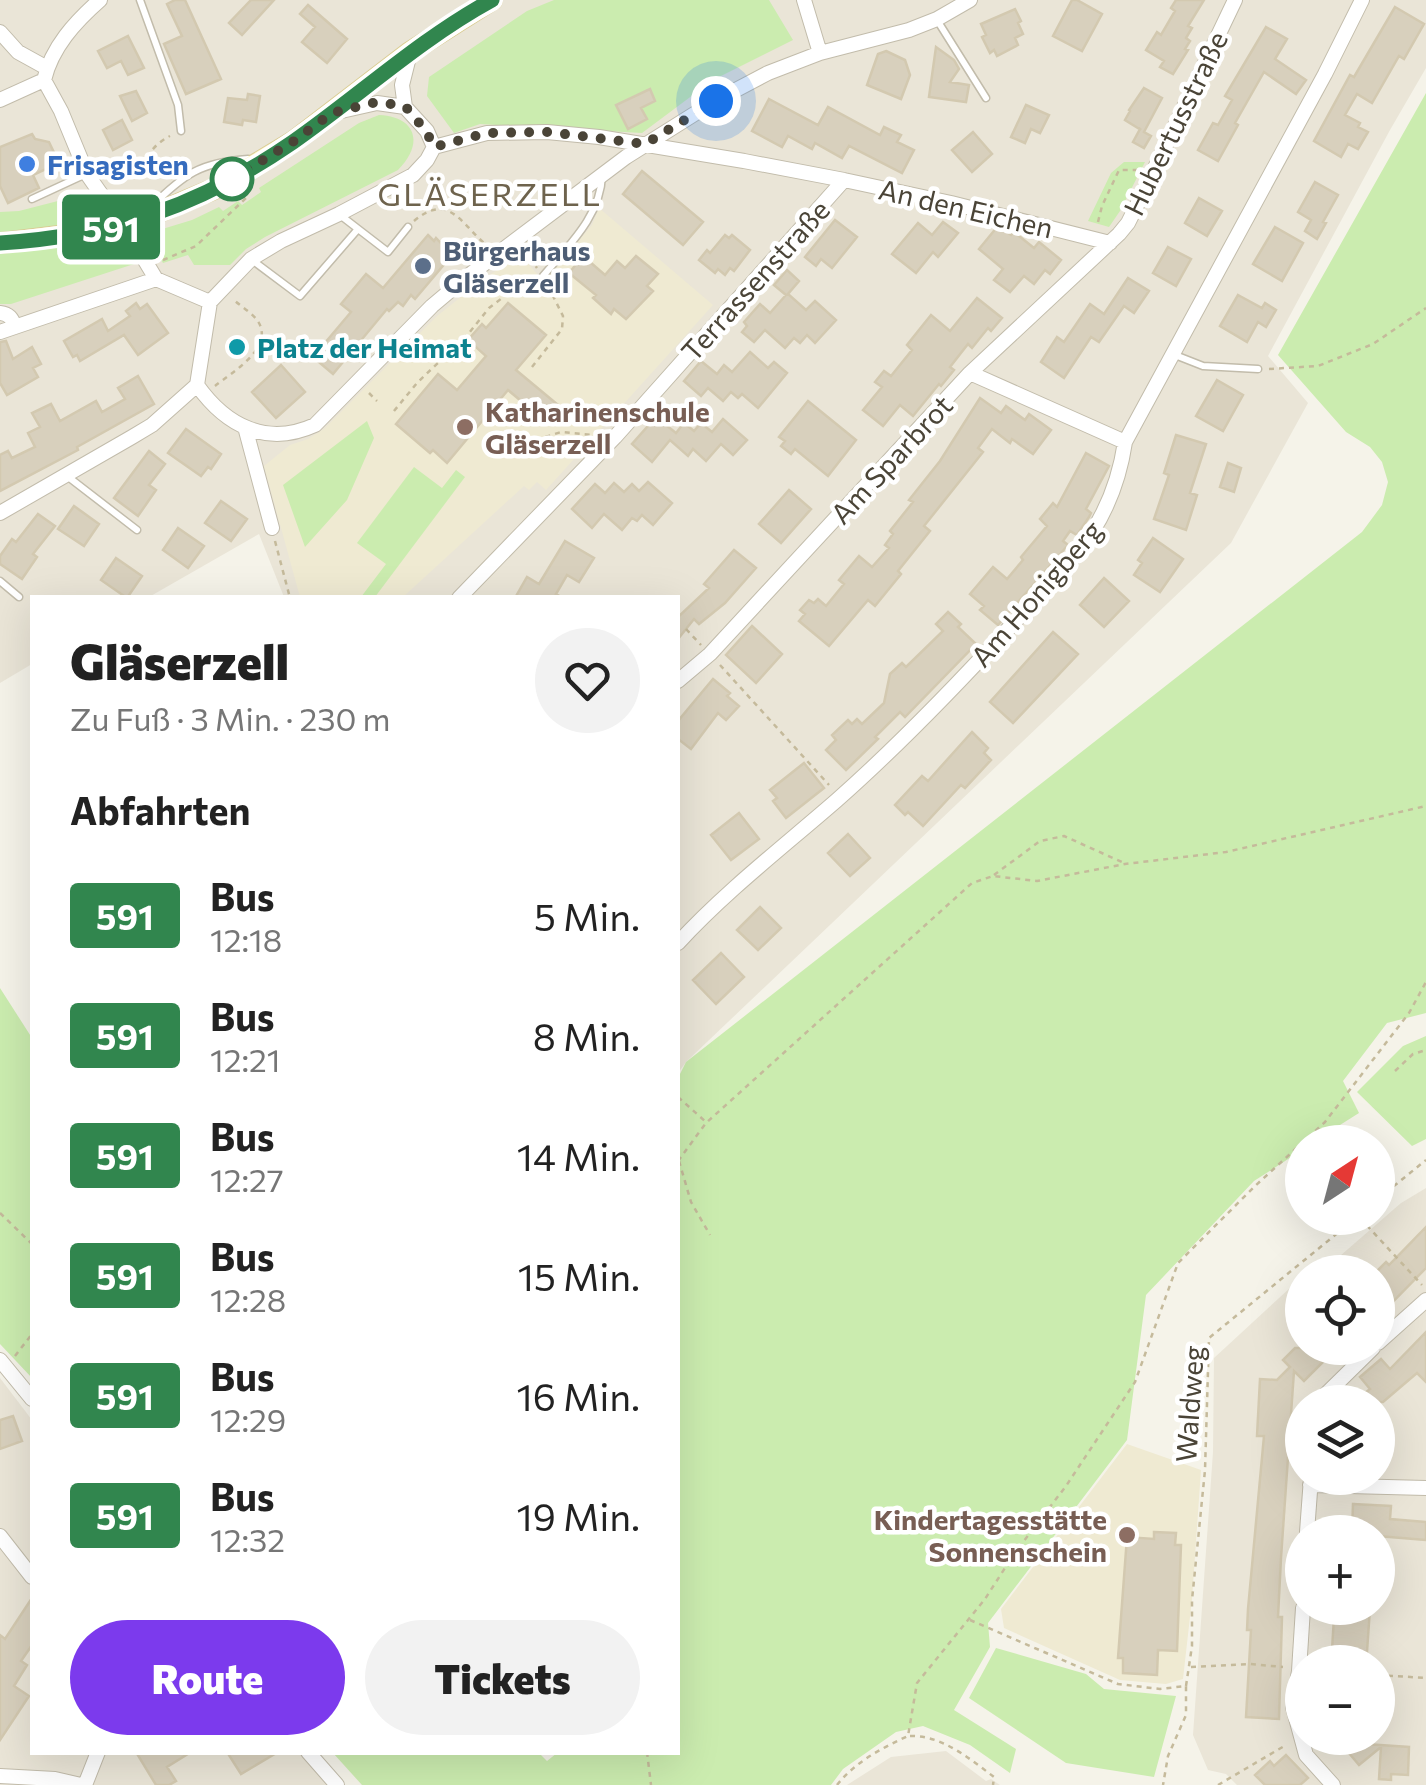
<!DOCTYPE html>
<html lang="de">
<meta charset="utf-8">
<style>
:root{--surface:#fff;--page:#f2f2f2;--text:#222;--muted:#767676;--accent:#7c3aed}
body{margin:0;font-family:Commissioner,sans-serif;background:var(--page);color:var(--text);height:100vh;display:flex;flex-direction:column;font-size:38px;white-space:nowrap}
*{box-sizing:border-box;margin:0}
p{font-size:32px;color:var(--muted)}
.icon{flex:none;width:55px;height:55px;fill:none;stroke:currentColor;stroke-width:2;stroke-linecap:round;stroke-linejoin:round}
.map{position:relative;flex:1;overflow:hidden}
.drawer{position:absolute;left:30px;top:595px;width:650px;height:1160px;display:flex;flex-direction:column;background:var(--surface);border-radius:0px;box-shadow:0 10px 40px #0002}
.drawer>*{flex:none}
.badge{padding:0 20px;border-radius:8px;font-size:35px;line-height:65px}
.needle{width:65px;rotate:36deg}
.controls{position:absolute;left:1285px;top:1125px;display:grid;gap:20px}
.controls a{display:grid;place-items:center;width:110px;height:110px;border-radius:50%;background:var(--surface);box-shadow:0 10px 40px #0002;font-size:50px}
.you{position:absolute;width:50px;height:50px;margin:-25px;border:8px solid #fff;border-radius:50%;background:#1a73e8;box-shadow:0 0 0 15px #1a73e833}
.map>.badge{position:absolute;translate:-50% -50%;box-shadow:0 0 0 5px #fff}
h2{padding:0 40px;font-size:38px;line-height:90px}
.round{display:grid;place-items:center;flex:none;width:105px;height:105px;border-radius:52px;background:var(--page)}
.overview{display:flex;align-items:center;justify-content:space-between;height:170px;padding:0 40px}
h1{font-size:48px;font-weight:800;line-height:75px}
.action{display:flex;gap:20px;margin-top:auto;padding:20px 40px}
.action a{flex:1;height:115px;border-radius:60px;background:var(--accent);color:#fff;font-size:40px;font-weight:800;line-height:115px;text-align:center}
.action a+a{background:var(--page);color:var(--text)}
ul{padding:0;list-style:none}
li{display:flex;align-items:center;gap:30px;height:120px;padding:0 40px}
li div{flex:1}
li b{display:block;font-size:38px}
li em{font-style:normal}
li .badge{min-width:110px;font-weight:700;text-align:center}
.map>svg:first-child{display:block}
.residential{fill:#eae5d7;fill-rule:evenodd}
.education{fill:#efead2}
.green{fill:#cbecaf}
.building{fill:#d8d0bd;stroke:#d3c9b0;stroke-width:2.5}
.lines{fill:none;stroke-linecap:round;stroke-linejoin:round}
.service-casing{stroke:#c2bcab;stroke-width:9}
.minor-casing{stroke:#c2bcab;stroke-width:16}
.secondary-casing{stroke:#d9cc96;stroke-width:22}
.path{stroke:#c5ba9b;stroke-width:2.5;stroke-dasharray:5 5;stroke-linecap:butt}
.service{stroke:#fff;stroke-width:6}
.minor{stroke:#fff;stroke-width:14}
.secondary{stroke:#fff7c9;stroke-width:20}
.minor-bridge-casing{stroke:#c2bcab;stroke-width:16;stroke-linecap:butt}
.minor-bridge{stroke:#fff;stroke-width:14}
.line-casing{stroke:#fff;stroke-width:22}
.line{stroke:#31864e;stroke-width:15}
.walk{stroke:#4a4437;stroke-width:10;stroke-dasharray:0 18}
.shop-dot{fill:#3f7fe0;stroke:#fff;stroke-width:4}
.stop-dot{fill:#fff;stroke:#31864e;stroke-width:5}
.service-dot{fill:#5c6f8a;stroke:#fff;stroke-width:4}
.culture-dot{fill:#0f9aa8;stroke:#fff;stroke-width:4}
.education-dot{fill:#8d6e63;stroke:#fff;stroke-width:4}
.labels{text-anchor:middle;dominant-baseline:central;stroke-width:9;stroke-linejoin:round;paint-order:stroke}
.street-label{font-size:28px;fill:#4a4437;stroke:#fff}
.shop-label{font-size:28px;font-weight:bold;fill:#366cbe;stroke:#fff;text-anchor:start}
.service-label{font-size:28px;font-weight:bold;fill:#4e5e75;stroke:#fff;text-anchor:start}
.culture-label{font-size:28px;font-weight:bold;fill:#0d838f;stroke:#fff;text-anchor:start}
.education-label{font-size:28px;font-weight:bold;fill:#785e54;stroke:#fff;text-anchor:start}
.quarter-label{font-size:32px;letter-spacing:2.5px;fill:#6e634d;stroke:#fff}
</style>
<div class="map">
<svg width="1426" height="1785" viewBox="0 0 1426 1785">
<rect width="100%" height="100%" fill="#f5f3e9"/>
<path class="residential" d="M0 0H1426V68L1390 130 1268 356 1308 403 1231 543 686 1062 678 1073V598L284 597 259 534 149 597 32 598V664L0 683Z
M1426 1188V1785H1237L1226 1774 1208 1770 1193 1735 1213 1452 1214 1358 1291 1287 1302 1298V1348H1352L1362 1357 1386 1336 1378 1326V1272H1328L1325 1269 1401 1203ZM1302 1402H1378V1478H1302ZM1302 1532H1378V1608H1302ZM1302 1662H1378V1738H1302Z
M0 1378 32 1420V1752L301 1753 328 1785H0Z
M946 1751 986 1781 991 1779 1000 1785H847L891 1757Z"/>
<path class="education" d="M599 208 713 305 546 490 537 482 529 490 524 486 403 597H300L264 466 290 445 308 439 324 429 437 316 481 281 520 254 543 281 592 225Z
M1127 1444 1201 1470 1192 1599 1183 1679 1166 1684 1120 1680 1004 1628 1001 1609Z"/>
<path class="green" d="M554 0H769L793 40 713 80 642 133 480 124 454 133 427 96 429 77 527 11Z
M1426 93V1013L1387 1023 1343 1081 1359 1113 1313 1142H1302V1150L1254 1181 1146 1295 1127 1440 988 1623 990 1647 954 1710 1016 1749 1010 1773 970 1745 923 1726 896 1732 843 1769 831 1785H362L333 1753 538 1752 547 1761 557 1753 678 1752V1078L686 1062 1362 532 1382 505 1388 482 1382 462 1370 447 1346 432 1278 355Z
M379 115C417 117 424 144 398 170L265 237 246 249 230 265H194L188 255 163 263 146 234 192 220 219 207 223 211 238 201 242 205 261 192 259 188 359 123Z
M1124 162H1145L1120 211 1109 227 1088 221 1111 173Z
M85 194 100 220 63 228 0 233V212L19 211Z
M115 237 134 264 11 304H0V253L47 249Z
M367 421 374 438 347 500 305 547 283 485Z
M414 467 442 488 456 470 465 477 375 597H361L386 564 357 543Z
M0 988 32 1038V1378L0 1344Z
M1426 1036V1139L1412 1146 1357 1092 1403 1046Z
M996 1648 1086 1674 1104 1689 1176 1696 1154 1777 1066 1763 969 1698Z"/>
<path class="building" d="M175 0H185L221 79 186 94 164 44 182 36 167 4Z
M251 0H274L242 35 229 23Z
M1072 0H1077L1102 14 1082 51 1053 36Z
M1176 0H1204L1188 26 1192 28 1186 38 1190 41 1185 49 1188 50 1173 74 1160 67 1164 61 1146 50 1157 32 1161 35 1175 11 1171 8Z
M308 5 347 39 327 63 302 42 315 27 300 14Z
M1395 7 1424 24 1404 59 1399 56 1372 103 1357 94 1345 115 1360 123 1358 127 1368 132 1358 149 1348 144 1341 157 1314 141 1350 75 1354 77Z
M1015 9 1021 21 1018 23 1023 34 1015 38 1018 45 997 56 994 50 990 53 982 37 986 35 981 24Z
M1266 27 1287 39 1275 59 1306 80 1296 94 1264 72 1235 123 1238 125 1218 161 1198 150 1213 123 1218 125 1232 100 1225 96Z
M128 36 144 68 128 75 121 61 107 68 98 51Z
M936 47 954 60 959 69 950 82 969 85 966 102 929 97Z
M886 51 905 60 910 75 901 99 867 85 878 54Z
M1144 88 1162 98 1144 132 1151 136 1144 148 1133 142 1140 129 1141 130 1125 120 1130 111 1129 110Z
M650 89 655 101 641 108 647 119 628 129 616 105Z
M136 91 147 113 132 121 120 96Z
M248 94 260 96 256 122 243 120 242 125 224 122 228 98 247 100Z
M769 99 818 125 828 107 880 135 884 127 901 135 897 142 914 150 902 173 849 146 842 158 815 143 812 149 788 136 782 147 752 131Z
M1026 105 1049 115 1040 133 1031 129 1025 143 1011 137Z
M122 120 132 140 113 150 103 130Z
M973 132 992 154 972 172 952 150Z
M32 134 35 139 49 142 59 163 33 175 39 188 8 203 0 186V147Z
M642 171 703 222 683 245 623 194Z
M1315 182 1338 195 1323 222 1326 223 1317 239 1305 231 1311 220 1298 212Z
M1199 198 1222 211 1207 236 1185 223Z
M835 220 857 237 832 268 821 259 816 266 805 257Z
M943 222 958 233 938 257 933 252 916 273 892 254 918 223 932 235Z
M998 226 1011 235 1014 232 1034 248 1039 242 1061 260 1050 274 1045 270 1034 284 1024 276 1010 292 994 280 1003 269 979 249Z
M1275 227 1303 243 1282 281 1253 264Z
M428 235 434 241 436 238 452 255 415 299 411 295 403 306 398 302 389 311 387 309 333 374 313 357 351 312 341 304 366 274 383 288Z
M725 235 729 238 732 235 750 250 734 271 730 268 725 275 718 269 715 273 699 260 707 250 710 253Z
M1168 247 1191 259 1176 286 1153 273Z
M583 256 605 275 617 261 625 268 636 256 658 274 647 286 653 291 626 319 614 309 611 314 593 298 596 295 569 273Z
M787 270 799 281 788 294 806 310 815 301 836 320 815 343 807 335 800 343 794 338 785 348 765 330 754 342 742 332 747 326 744 322 760 304 770 313 786 295 774 285Z
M1128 278 1149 291 1134 313 1124 306 1099 342 1091 337 1064 378 1041 362 1057 337 1064 342 1090 304 1104 314Z
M1238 295 1262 308 1265 303 1276 310 1266 327 1258 322 1247 342 1220 326Z
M977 298 1002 318 991 331 988 328 972 348 968 344 950 367 954 370 941 386 939 384 913 416 900 405 883 426 863 410 882 387 875 382 884 371 891 376 912 350 907 345 931 315 950 331Z
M136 303 140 309 147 304 168 333 138 355 124 335 80 361 77 355 73 357 64 341 102 319 108 331 130 316 126 311Z
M508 303 546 335 516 370 558 405 545 421 508 390 447 463 433 450 430 453 396 424 438 374 457 390 486 356 468 340 482 324 486 328Z
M6 341 13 359 32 347 41 364 33 368 38 377 7 395 0 383V342Z
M750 352 768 368 774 362 787 373 758 408 742 394 738 398 731 392 723 401 708 388 701 396 684 381 701 361 717 374 724 365 732 372Z
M281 365 305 392 276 418 252 392Z
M138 376 154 404 77 447 78 450 0 491V455L8 451 12 458 35 447 28 433 40 427 32 413 51 404 60 421 96 401 102 412 125 399 118 388Z
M1217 380 1243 395 1223 431 1196 416Z
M980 398 1001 413 1006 406 1025 420 1029 414 1051 430 1033 454 1012 439 1010 443 992 429 978 448 983 452 924 526 930 531 898 571 901 574 875 606 868 600 829 646 799 621 805 614 800 610 809 600 814 603 818 599 826 606 844 584 839 580 859 556 872 567 889 548 885 545 893 534 890 531 913 502 909 500 940 461Z
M808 401 856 440 828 476 795 449 791 454 781 446 785 441 779 437Z
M656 417 676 433 684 423 694 431 701 423 712 432 723 419 747 440 733 455 721 444 706 461 693 449 688 456 670 440 652 462 632 444Z
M186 429 221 454 211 469 208 467 201 476 168 453Z
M1176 435 1206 444 1190 493 1197 495 1186 530 1154 519 1169 475 1164 473Z
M149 451 165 464 149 485 156 490 138 516 114 498Z
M1086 453 1109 466 1086 509 1091 513 1089 517 1077 535 1070 531 1063 541 1068 545 998 625 980 610 984 606 970 594 993 567 1007 579 1023 560 1021 557 1047 526 1040 519 1053 503 1057 507Z
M1228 463 1241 468 1234 492 1220 487Z
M648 482 672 503 653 525 642 515 637 521 632 518 622 530 604 514 592 528 572 509 595 484 605 493 614 483 624 492 632 484 639 491Z
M789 490 811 509 781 543 759 524Z
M221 501 247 519 231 541 205 523Z
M74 506 99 524 84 546 58 529Z
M38 514 55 526 33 554 37 557 22 579 0 564V556L12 539 16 542Z
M178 528 204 546 188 568 163 550Z
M1153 538 1183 559 1160 592 1134 575 1142 563 1138 560Z
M565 541 594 558 579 582 567 575 556 594 563 598H515L527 577 539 584Z
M734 550 756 568 725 603 699 624 694 619 678 639V617L709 588 704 584Z
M116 558 142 576 127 598 101 580Z
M1104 578 1129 601 1104 627 1080 605Z
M948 612 961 624 958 627 976 644 905 717 900 712 875 737 878 739 846 770 826 750 836 740 832 735 848 720 852 724 857 719 862 724 884 703 890 674 902 663 906 667 943 631 936 624Z
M752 626 782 654 756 683 726 655Z
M1053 632 1078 654 1013 723 990 702Z
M713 679 730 693 727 696 739 706 726 720 718 713 691 749 678 739V721Z
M972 732 988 748 984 753 991 760 965 788 961 785 923 826 908 812 905 815 895 805 922 776 928 781Z
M804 763 824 788 786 818 773 801 777 798 770 790Z
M739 813 759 839 731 860 711 835Z
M848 834 870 858 850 876 828 853Z
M760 907 781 928 758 950 737 930Z
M721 953 744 977 716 1004 693 980Z
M1426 1227V1268L1378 1317V1270L1386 1262 1389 1265Z
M1426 1332V1382L1417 1373 1383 1402H1354L1370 1389 1360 1377 1381 1359 1390 1369Z
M1295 1348H1317L1327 1358 1304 1381 1294 1371 1281 1558 1278 1617H1282L1279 1719 1246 1717 1251 1630H1247L1248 1609 1264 1436H1257L1260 1379 1277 1380 1290 1367 1283 1360Z
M13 1416 22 1441 0 1449V1420Z
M1353 1504 1391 1506 1390 1519 1426 1522V1540L1378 1536V1532H1352Z
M1154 1532 1176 1533 1175 1545H1181L1177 1651 1158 1650 1157 1675 1123 1673V1658H1118L1127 1537 1154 1539Z
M32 1598V1645L21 1661 27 1665 14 1686 29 1696 0 1740V1635L5 1639Z
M1358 1608H1370L1367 1652 1332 1650 1334 1617 1357 1619Z
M1352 1738H1359L1365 1744 1409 1747 1408 1775 1391 1774V1780L1379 1779 1381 1747 1359 1765 1343 1746Z
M136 1752H191L167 1767 176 1781 169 1785H156Z
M227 1752H278L241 1774Z
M1286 1755 1308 1778 1300 1785H1265L1255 1775 1270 1761 1274 1766Z"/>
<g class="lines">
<g class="service-casing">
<path id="service" d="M140 0 178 105 181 131
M937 20 986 98
M32 199 86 174
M151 207C184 174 201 162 248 159
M340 215 388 252 408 227
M252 260 300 296 358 229
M543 276C568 246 601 216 602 175
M1175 355 1203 366 1258 369
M67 476 137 530
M0 581 19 597"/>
</g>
<g class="minor-casing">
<path id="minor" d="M804 0 820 53
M0 32 18 52 47 68
M410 53 402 85 405 107 427 131 434 147
M44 80 61 111 87 174 101 194
M44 80C52 47 75 22 100 0
M0 100 44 80
M337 112 377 103 405 107
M434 147 487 133 547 132 599 137 744 161 844 180 951 203 1110 243
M141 254 156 279 210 302
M210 302 251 259 281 241 339 214 413 175 427 160 434 147
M0 313C9 314 12 318 15 327
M0 332 156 279
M970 373 1125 442
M197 385C226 426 267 447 315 425L432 306 464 279 626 157 715 101 768 73 820 53 909 30 937 19 970 0
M245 427 272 528
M0 513 132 437 152 425 197 385 210 302
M459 598 615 437 844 180
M678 681 710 654 970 373 1119 234 1128 223 1143 193 1235 0
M678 943C726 891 783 847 837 800 898 746 955 687 1010 627 1067 565 1112 529 1125 442L1325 74 1362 0
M1378 1343 1426 1300
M0 1360 32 1399
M1318 1402 1373 1348
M1310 1485 1426 1488
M1307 1532 1311 1478
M0 1536 32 1577
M1303 1608 1299 1671 1293 1707 1306 1755 1333 1785
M308 1752 337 1785
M0 1776 55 1779 81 1785
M85 1785 98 1752"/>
</g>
<g class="secondary-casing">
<path id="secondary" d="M0 243 75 234 122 225 140 220 214 189 294 141 410 52 492 0"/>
</g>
<path class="path" d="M138 175C146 158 152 145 170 136
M109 181 138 176 184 164
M414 221C448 192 461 223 484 243
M1098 222 1102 206 1119 170H1139
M524 250 537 268
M163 260 196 246 247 197 245 193
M532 367 562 329 563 316 549 288
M1269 369 1318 366 1373 344 1426 308
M215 386C231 373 273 349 259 323 255 315 242 307 235 301
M369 393 377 401
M394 411 417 383 469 333 489 308 506 295 533 282
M536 440 561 432 593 435
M275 541 290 598
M686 629 701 645
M720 665 829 785
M994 875 1040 841 1064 836 1124 863
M1395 1071 1413 1054 1426 1050
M678 1097 706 1122
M678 1161 706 1123 972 883 993 876 1037 881 1125 864 1226 852 1426 806
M679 1161 691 1202 710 1235
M1378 1199 1426 1160
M0 1213 32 1244
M1360 1218 1422 1285
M15 1356 32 1334
M970 1620 1118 1684 1160 1689 1186 1686V1715L1168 1756 1163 1785
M1191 1667 1250 1664 1283 1667
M1378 1675 1426 1678
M1186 1686 1192 1646V1600L1205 1470 1209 1338 1356 1218
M910 1736C942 1735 970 1759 994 1777L993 1785
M647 1752 651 1785
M837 1785C855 1762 882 1748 908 1736L917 1683 985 1599 1014 1554 1066 1486 1135 1382 1178 1263 1255 1186 1325 1122 1409 1013 1426 982
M1218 1785 1286 1745"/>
<use href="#service" class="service"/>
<use href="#minor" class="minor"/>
<use href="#secondary" class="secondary"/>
<g class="minor-bridge-casing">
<path id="minor-bridge" d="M101 194 141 254"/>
</g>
<use href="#minor-bridge" class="minor-bridge"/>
</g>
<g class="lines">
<g class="line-casing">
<path id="line" d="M0 243C112 236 200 206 293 142 360 95 419 40 492 0"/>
</g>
<use href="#line" class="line"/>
<path class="walk" d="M232 179 294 141 332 113 377 102 405 106 426 131 434 147 487 133 548 132 645 144 716 101"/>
</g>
<circle class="shop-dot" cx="27" cy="164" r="10"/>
<circle class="stop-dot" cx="232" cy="179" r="20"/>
<circle class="service-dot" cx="423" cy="266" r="10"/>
<circle class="culture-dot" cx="237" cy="347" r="10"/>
<g class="education-dot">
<circle cx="465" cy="427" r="10"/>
<circle cx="1127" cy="1535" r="10"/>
</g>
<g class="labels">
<g class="street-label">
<text transform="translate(1175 123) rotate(-64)">Hubertusstraße</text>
<text transform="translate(966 208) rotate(13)">An den Eichen</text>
<text transform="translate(755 280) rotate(-48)">Terrassenstraße</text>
<text transform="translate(891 459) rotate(-47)">Am Sparbrot</text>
<text transform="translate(1036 593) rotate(-49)">Am Honigberg</text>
<text transform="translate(1189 1404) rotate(-86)">Waldweg</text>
</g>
<g class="shop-label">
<text x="47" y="164">Frisagisten</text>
</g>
<g class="service-label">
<text x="443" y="250">Bürgerhaus<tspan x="443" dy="32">Gläserzell</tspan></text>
</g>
<g class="culture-label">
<text x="257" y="347">Platz der Heimat</text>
</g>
<g class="education-label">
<text x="485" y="411">Katharinenschule<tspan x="485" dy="32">Gläserzell</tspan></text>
<text x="1107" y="1519" text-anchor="end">Kindertagesstätte<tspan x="1107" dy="32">Sonnenschein</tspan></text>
</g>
<g class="quarter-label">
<text x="490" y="193">GLÄSERZELL</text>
</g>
</g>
</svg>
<div class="controls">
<a><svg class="needle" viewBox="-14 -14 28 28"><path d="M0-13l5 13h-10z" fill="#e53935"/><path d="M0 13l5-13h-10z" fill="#767676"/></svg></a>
<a><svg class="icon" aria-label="locate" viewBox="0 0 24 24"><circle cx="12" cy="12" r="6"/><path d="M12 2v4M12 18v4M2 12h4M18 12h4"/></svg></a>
<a><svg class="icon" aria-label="layers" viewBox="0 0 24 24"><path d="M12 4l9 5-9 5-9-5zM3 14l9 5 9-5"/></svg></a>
<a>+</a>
<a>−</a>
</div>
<div class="you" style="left:716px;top:101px"></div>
<b class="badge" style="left:111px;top:227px;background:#31864e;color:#fff">591</b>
<section class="drawer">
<div class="overview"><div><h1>Gläserzell</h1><p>Zu Fuß · 3 Min. · 230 m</p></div><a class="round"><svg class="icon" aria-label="heart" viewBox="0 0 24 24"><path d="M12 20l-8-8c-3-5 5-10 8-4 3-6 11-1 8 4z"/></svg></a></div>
<h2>Abfahrten</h2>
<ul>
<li><span class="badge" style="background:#31864e;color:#fff">591</span><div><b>Bus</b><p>12:18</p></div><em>5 Min.</em></li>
<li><span class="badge" style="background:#31864e;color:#fff">591</span><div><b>Bus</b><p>12:21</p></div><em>8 Min.</em></li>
<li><span class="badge" style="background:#31864e;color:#fff">591</span><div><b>Bus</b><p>12:27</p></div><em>14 Min.</em></li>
<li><span class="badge" style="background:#31864e;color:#fff">591</span><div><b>Bus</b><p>12:28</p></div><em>15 Min.</em></li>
<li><span class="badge" style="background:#31864e;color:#fff">591</span><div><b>Bus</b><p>12:29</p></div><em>16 Min.</em></li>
<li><span class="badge" style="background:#31864e;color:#fff">591</span><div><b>Bus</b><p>12:32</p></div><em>19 Min.</em></li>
</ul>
<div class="action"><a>Route</a><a>Tickets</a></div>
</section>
</div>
